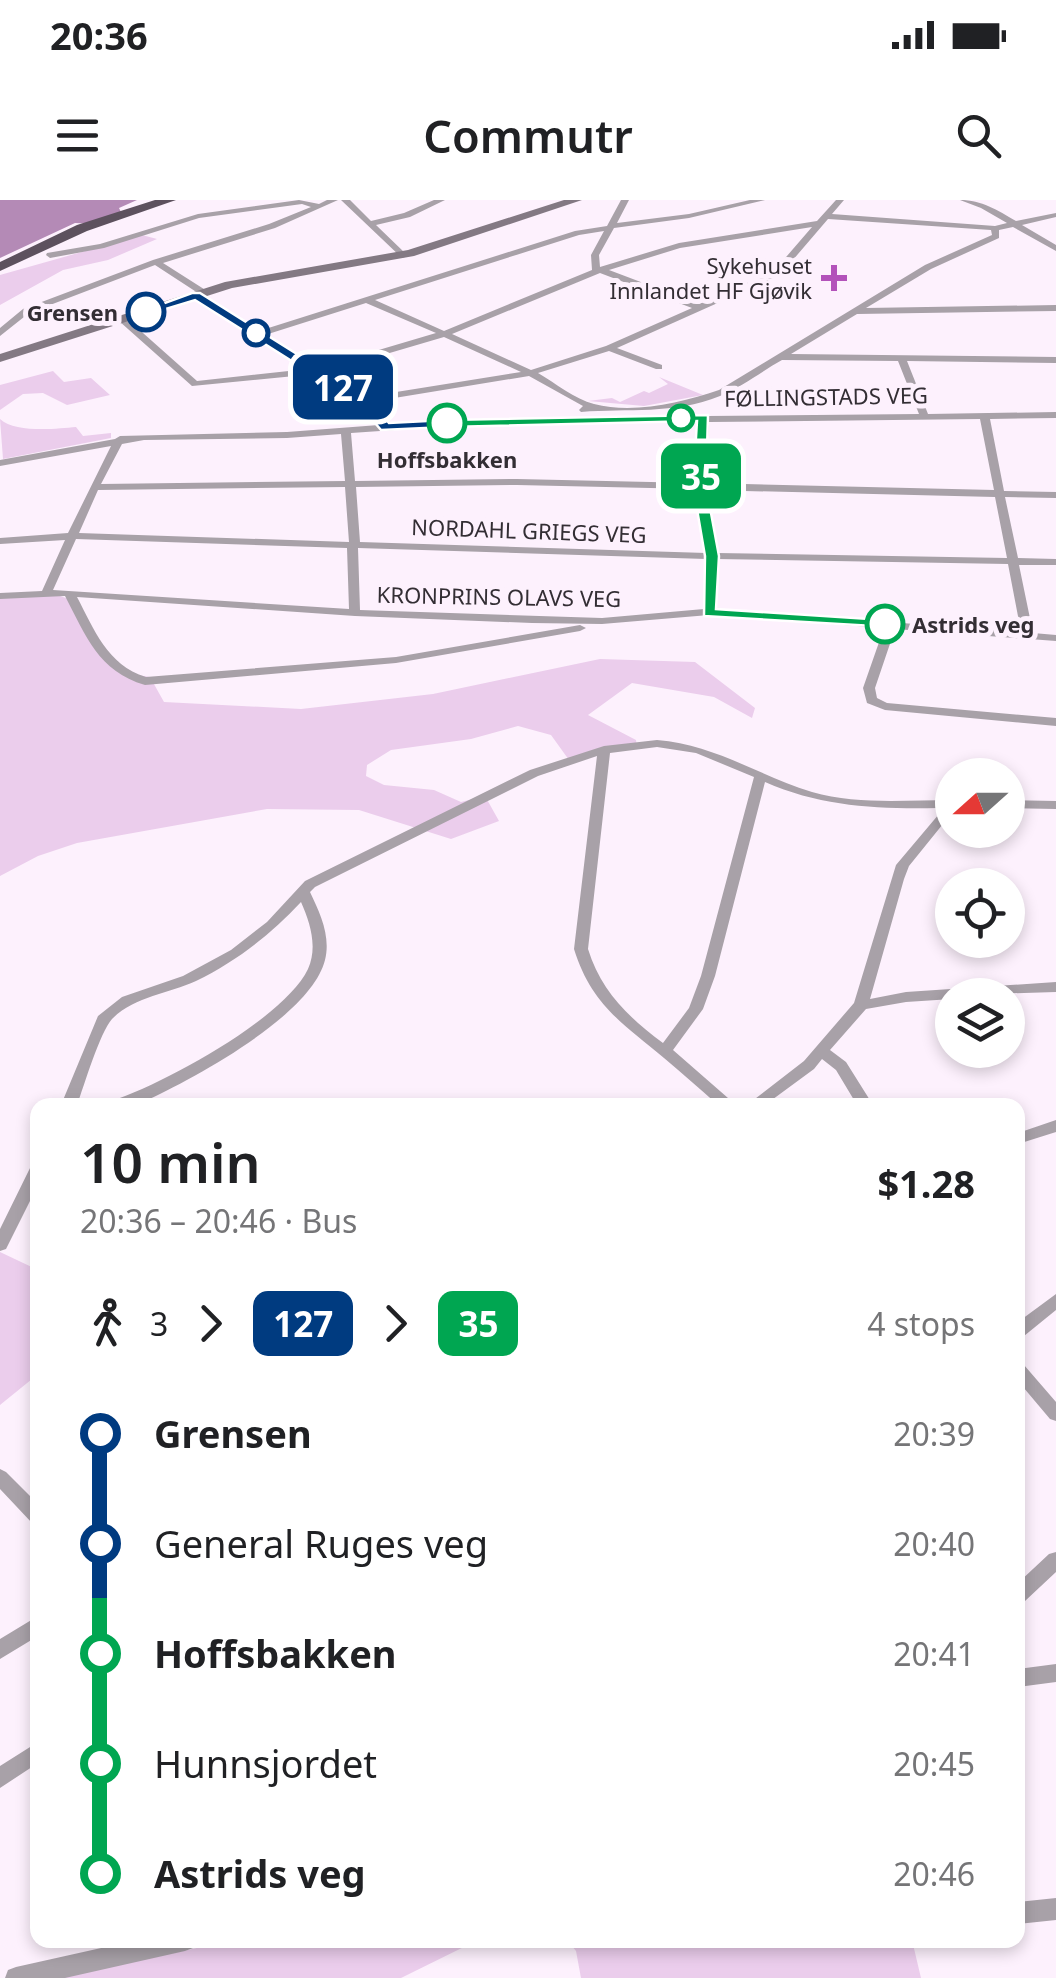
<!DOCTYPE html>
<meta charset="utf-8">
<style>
:root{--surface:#fff;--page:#f2f2f2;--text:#202124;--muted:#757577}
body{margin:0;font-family:"Noto Sans",sans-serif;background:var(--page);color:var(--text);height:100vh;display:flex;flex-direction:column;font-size:38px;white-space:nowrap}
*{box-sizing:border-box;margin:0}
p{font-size:32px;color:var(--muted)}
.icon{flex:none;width:55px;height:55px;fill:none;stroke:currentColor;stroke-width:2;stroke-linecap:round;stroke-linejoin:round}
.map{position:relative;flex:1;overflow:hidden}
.drawer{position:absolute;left:30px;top:898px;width:995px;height:850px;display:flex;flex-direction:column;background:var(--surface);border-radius:20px;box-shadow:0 5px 15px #0003}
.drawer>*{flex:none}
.badge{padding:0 20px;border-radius:15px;font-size:35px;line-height:65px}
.needle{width:65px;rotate:249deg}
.fabs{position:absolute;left:935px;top:558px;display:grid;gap:20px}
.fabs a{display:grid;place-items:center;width:90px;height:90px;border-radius:50%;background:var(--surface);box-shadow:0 5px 15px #0003;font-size:50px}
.map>.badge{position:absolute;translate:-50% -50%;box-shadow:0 0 0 5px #fff}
.legs{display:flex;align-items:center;gap:15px;height:110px;padding:0 50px;font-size:32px}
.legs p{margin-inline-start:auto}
.overview{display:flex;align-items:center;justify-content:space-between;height:170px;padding:0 50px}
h1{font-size:55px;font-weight:600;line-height:75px}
ul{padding:0 50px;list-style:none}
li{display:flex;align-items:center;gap:35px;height:110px;font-size:38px}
li i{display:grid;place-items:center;width:15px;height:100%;margin:0 12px;background:currentColor}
li i::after{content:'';width:25px;height:25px;margin:-12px;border:8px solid;border-radius:50%;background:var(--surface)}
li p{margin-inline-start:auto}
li:first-child i{background:linear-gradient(#0000 50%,currentColor 0)}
li:last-child i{background:linear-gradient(currentColor 50%,#0000 0)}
.status{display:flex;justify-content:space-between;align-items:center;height:70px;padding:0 50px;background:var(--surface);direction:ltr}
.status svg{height:28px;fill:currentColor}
header{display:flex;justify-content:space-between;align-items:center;height:130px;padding:0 50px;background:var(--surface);font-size:45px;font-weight:600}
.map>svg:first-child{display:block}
.green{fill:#ebcdec}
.water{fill:#b48ab6}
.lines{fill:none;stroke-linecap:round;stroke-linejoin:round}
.minor{fill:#a8a1a8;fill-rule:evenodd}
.secondary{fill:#837983;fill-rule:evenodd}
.trunk{fill:#5d515e;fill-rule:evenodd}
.line-1{fill:#003b80;stroke:#fff;stroke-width:2.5}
.line-2{fill:#00a651;stroke:#fff;stroke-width:2.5}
.poi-dot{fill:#b352ba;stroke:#fdf1fd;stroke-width:4}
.stop-1-dot{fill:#fff;stroke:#003b80;stroke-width:5}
.stop-2-dot{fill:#fff;stroke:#00a651;stroke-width:5}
.labels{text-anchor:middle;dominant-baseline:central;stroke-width:10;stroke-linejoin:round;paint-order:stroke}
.far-poi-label{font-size:22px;fill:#332e34;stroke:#fdf1fd;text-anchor:end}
.far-stop-label{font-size:22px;font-weight:bold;fill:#332e34;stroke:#fdf1fd;text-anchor:end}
.far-street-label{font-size:22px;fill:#332e34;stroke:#fdf1fd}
</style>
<div class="status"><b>20:36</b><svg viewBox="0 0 49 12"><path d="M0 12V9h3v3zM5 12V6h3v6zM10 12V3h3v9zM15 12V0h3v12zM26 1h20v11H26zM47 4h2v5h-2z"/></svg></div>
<header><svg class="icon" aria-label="menu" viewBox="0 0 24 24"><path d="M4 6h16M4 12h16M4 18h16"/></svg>Commutr<svg class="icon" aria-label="search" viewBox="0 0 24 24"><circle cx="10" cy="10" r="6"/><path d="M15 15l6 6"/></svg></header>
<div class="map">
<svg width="1056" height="1778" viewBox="0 0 1056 1778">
<rect width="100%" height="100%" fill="#fdf1fd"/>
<path class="green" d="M142 35 157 39 108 60 63 70 0 105V75Z
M53 171 64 182 91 178 110 195 67 205 43 193 23 194 0 210V185Z
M659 177 703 195 644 206 588 201 612 198 620 202 644 191 649 193 668 184Z
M0 219C15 233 55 229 76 227L83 236 111 233V238L3 259Z
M45 391 75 401 118 472 150 477 164 502 301 509 433 494 600 459 695 462 755 508 752 518 714 497 632 483 588 515 636 540 637 547 569 560 551 535 518 526 471 539 391 550 367 565 366 576 384 585 434 590 461 602 485 596 499 621 451 639 359 610 267 609 77 643 38 656 0 676V397Z
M0 1052 38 1070 37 1175 0 1205Z
M235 1740H478L401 1778H54Z
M567 1740H912L921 1778H581L576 1751Z"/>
<path class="water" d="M0 0H137L119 8 123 16 97 24 75 23 0 58Z"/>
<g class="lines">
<path class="minor" d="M299 0 319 4 327 0H338L275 28 163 63 207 91V95H201L155 65 29 113 0 136V128L23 109 153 60 269 24 311 7 302 4 199 18 104 48 50 58 46 55 47 53 100 44 198 14Z
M341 0H350L371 21 404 13 434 0H445L410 17 376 25 405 53V57L402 58Z
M621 0H629L617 23 689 14 750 0H765L689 18 614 28 599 55 600 67 679 43 817 21 836 0H844L832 14 995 26 1007 23 981 8 960 0C982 0 997 10 1016 21L1056 13V17L1022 25 1056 45V51L1013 27 999 30V38L931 69 866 108 1056 105V111L857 114 791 154 1056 157V163L907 161 928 214 1056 212V218L990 219 1004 291 1056 292V298L1005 297 1018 358 1056 359V365H1019L1033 433 1056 435V441L895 429 875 488 877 498 887 503 1056 518V526L885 510 867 503 863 488 884 428 709 415 602 424 532 423 355 416 77 397C94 429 107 465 146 477L396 457 580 425 586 428 580 431 396 463 145 485C98 471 86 436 65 396L0 399V393L42 391 65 340 0 344V338L68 333 111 246 0 266V260L115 239 120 236 287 232 379 225 360 202 315 174 192 186 119 121V117H125L197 181 307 169 192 96 199 94 259 131 575 31 607 26ZM828 19 991 30 992 35 925 65 719 190C681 203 633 214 594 204 575 199 555 183 538 173L609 151 656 169H662V165L617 148 780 75ZM812 27 774 71 699 104 609 70 680 48ZM604 31 591 55 592 70 444 131 375 100 579 35ZM600 73 692 108 606 146 531 170 452 134ZM366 103 436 133 318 168 265 135ZM444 137 521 172 365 197 325 172ZM782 160 898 161 919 214 708 216 704 214 700 216 468 219 389 225 370 202 529 176 583 206 579 210 581 212C628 208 673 215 720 196 742 187 762 171 782 160ZM980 219 994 290 705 283 709 222ZM699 222 695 283 517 279 355 281 351 233 468 225ZM341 234 345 281 101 284 122 244 144 240 287 238ZM517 285 695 289 706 353 360 342 356 287ZM345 287 349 342 79 333 98 290ZM706 290 995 297 1007 358 717 353ZM76 339 347 348 349 409 53 390ZM358 348 706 359 704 409 602 418 360 410ZM717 359 1008 364 1021 432 715 409Z
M657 540C716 545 757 575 812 592 857 605 906 600 952 600L951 614 909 666 904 679 870 799 906 792 1056 782V792L952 795V799L906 802 866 809 830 850 846 862 873 905H857L836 870 822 859 814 869 765 905H747L804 861 854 803 896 665 939 614 938 608C877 609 822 607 765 582L715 776 703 809 673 850 736 905H718C700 889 682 873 664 858 622 823 591 804 574 749L597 556 538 576 315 687 310 692C320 713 331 736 325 760 311 816 193 879 143 902L134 905H109L112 901C163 884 284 819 308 769 318 747 310 722 301 702 270 735 237 761 196 781 168 794 135 796 112 819 100 832 84 886 77 905H61L98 816 122 797 183 776 231 750 267 722 305 681 530 570 604 546ZM657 547 696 553 754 577 701 776 689 808 663 843C628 817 601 791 588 749L610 553Z
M1008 600 1056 601V609L1008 608Z
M1056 920V932L1018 944V933Z
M38 962V985L6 1049 0 1051V1029L32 964Z
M1056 1094V1110L1024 1136 1018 1138V1122Z
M1018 1163 1024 1165 1056 1202V1221L1050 1219 1018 1181Z
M0 1269 6 1272 38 1304V1325L32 1323 0 1289Z
M1056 1352V1372L1025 1401 1018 1403V1383L1049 1354Z
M38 1416V1436L0 1459V1439Z
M1056 1464V1482L1018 1487V1469Z
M38 1542V1563L0 1588V1566Z
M1056 1698V1720L1018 1724V1702Z
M137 1740H196L193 1748 185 1751 65 1778H5L8 1770 16 1767Z"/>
<path class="secondary" d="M564 0H582L414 56 232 88 0 162V154L225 82 408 50Z"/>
<path class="trunk" d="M155 0H176L87 31 0 71V62L77 25Z"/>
</g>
<path class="line-1" d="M192 93H200L367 198 389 223 447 220 454 223 447 227 381 230 358 203 195 100 146 115 140 112Z"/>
<path class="line-2" d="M708 215 706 286 719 356 716 409 885 420 893 424 891 427 704 416 705 356 693 286 697 221 447 227 441 223 447 220Z"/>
<path class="poi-dot" d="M829 63h10v10h10v10h-10v10h-10v-10h-10v-10h10z"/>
<g class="stop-1-dot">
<circle cx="146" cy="112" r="18"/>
<circle cx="256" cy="133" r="12"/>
</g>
<g class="stop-2-dot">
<circle cx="681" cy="218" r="12"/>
<circle cx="447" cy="223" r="18"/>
<circle cx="885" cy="424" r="18"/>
</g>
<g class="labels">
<g class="far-poi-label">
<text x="812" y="65">Sykehuset<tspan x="812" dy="25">Innlandet HF Gjøvik</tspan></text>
</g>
<g class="far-stop-label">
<text x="118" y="112">Grensen</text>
<text x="447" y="259" text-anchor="middle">Hoffsbakken</text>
<text x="912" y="424" text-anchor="start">Astrids veg</text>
</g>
<g class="far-street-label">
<text transform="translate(826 196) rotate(-1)">FØLLINGSTADS VEG</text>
<text transform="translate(529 330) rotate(2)">NORDAHL GRIEGS VEG</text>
<text transform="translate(499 396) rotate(1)">KRONPRINS OLAVS VEG</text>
</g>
</g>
</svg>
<div class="fabs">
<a><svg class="needle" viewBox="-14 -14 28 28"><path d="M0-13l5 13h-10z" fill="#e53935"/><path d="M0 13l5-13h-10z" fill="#757577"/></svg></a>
<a><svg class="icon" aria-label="locate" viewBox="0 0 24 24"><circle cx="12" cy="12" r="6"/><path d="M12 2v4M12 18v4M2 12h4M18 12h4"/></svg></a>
<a><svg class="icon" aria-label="layers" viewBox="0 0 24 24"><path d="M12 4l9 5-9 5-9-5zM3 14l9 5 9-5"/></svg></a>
</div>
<b class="badge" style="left:343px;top:187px;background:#003b80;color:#fff">127</b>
<b class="badge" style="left:701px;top:276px;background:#00a651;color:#fff">35</b>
<section class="drawer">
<div class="overview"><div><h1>10 min</h1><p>20:36 – 20:46 · Bus</p></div><b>$1.28</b></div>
<div class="legs"><svg class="icon" aria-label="walk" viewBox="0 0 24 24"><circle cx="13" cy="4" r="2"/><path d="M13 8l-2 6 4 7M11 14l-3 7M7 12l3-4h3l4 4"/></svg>3<svg class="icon" aria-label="forward" viewBox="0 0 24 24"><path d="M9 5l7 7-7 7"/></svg><b class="badge" style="background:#003b80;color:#fff">127</b><svg class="icon" aria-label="forward" viewBox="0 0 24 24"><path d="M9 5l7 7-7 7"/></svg><b class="badge" style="background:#00a651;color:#fff">35</b><p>4 stops</p></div>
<ul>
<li><i style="color:#003b80"></i><b>Grensen</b><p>20:39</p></li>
<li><i style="color:#003b80"></i><span>General Ruges veg</span><p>20:40</p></li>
<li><i style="color:#00a651"></i><b>Hoffsbakken</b><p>20:41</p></li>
<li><i style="color:#00a651"></i><span>Hunnsjordet</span><p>20:45</p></li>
<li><i style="color:#00a651"></i><b>Astrids veg</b><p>20:46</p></li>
</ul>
</section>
</div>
